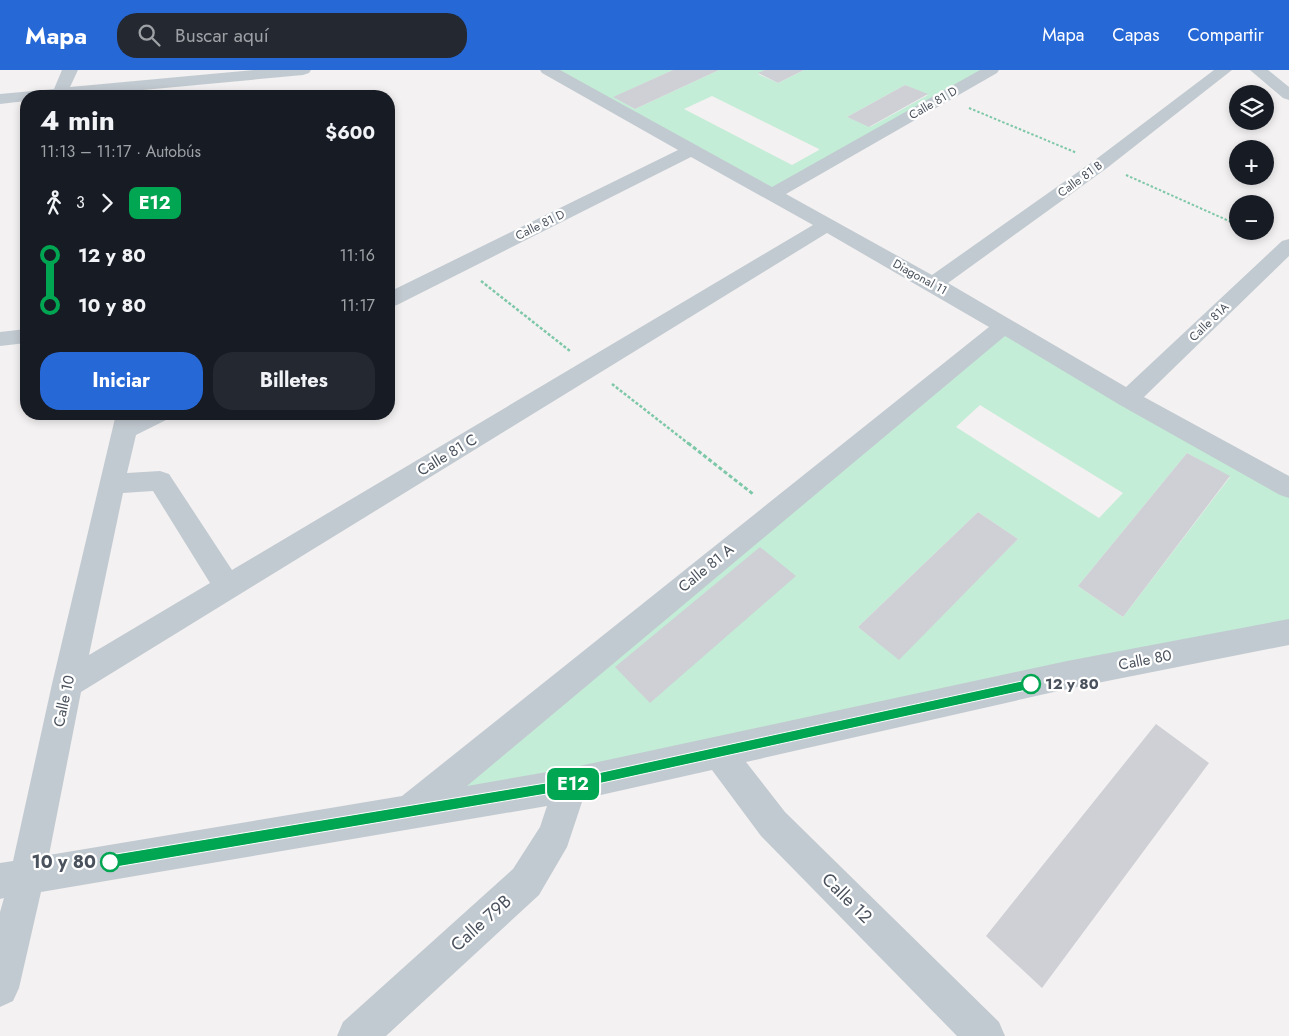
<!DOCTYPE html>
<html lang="es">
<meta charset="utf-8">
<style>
:root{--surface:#171b24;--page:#242831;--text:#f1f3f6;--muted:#9ea1a6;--accent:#2768d7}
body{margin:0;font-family:Jost,sans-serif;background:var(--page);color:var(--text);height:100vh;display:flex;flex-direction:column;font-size:19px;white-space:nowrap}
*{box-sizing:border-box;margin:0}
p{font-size:16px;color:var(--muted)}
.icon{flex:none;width:28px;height:28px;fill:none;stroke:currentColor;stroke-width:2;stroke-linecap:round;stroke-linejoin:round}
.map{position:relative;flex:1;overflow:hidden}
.side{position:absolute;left:20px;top:20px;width:375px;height:330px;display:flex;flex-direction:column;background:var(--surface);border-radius:20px;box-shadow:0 2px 8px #0003}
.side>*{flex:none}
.badge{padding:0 10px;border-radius:8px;font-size:18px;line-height:32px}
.fabs{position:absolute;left:1229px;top:15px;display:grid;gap:10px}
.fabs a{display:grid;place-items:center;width:45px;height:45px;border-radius:50%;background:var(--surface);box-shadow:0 2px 8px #0003;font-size:25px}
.map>.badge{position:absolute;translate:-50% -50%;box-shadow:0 0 0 2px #fff}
.legs{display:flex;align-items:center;gap:8px;height:55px;padding:0 20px;font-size:16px}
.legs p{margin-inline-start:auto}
.overview{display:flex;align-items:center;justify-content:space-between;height:85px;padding:0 20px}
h1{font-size:28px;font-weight:700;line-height:38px}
.button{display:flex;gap:10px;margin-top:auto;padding:10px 20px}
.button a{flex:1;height:58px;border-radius:20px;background:var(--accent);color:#fff;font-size:20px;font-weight:700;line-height:58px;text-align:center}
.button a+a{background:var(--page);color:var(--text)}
ul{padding:0 20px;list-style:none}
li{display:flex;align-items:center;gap:18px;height:50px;font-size:19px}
li i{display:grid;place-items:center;width:8px;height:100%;margin:0 6px;background:currentColor}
li i::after{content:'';width:12px;height:12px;margin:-6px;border:4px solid;border-radius:50%;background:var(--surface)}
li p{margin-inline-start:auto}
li:first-child i{background:linear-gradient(#0000 50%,currentColor 0)}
li:last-child i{background:linear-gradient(currentColor 50%,#0000 0)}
header{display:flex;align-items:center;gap:30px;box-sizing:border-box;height:70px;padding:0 25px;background:var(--accent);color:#fff}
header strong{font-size:24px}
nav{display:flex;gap:28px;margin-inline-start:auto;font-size:18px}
.search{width:350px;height:45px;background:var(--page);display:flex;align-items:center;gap:12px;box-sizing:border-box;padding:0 18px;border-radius:20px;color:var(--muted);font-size:19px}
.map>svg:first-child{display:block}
.green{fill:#c3edd6;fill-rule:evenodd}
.building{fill:#ced0d5}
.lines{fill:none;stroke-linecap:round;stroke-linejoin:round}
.path-far2{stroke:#7dc8a8;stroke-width:2;stroke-dasharray:2.5 2;stroke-linecap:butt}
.path-far1{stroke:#7dc8a8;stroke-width:2.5;stroke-dasharray:3 2;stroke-linecap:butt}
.path{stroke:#7dc8a8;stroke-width:3;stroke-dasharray:4 2.5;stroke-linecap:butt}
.minor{fill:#c2cad1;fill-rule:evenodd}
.line-1{fill:#00a651;stroke:#fff}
.stop-1-dot{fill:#fff;stroke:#00a651;stroke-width:2.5}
.labels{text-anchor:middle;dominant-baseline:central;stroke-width:4.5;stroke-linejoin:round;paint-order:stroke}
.far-street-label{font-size:12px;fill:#4a525d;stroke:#fff}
.street-label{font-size:15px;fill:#4a525d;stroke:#fff}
.stop-label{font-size:15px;font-weight:bold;fill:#4a525d;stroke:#fff;text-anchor:start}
.near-stop-label{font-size:18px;font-weight:bold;fill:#4a525d;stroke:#fff;text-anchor:end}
.near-street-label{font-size:18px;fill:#4a525d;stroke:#fff}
</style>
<header>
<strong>Mapa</strong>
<div class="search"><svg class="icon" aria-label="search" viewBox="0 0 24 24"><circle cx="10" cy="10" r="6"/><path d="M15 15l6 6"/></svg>Buscar aquí</div>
<nav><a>Mapa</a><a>Capas</a><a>Compartir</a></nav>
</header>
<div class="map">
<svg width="1289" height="966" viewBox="0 0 1289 966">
<rect width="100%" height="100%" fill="#f3f1f1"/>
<path class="green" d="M558 0H673L614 27 635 39 719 0H765L758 4 778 13 804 0H984L773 118ZM905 15 928 25 870 57 847 47ZM712 26 819 79V80L792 95 684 39Z
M1004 256 1289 418V562L408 742ZM980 335 1123 423 1099 448 956 357ZM1187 383 1230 407 1123 547 1078 516ZM978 442 1018 469 899 589 858 557Z"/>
<path class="building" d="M673 0H719L635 39 613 27Z
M765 0H804L778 13 758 3Z
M905 15 928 24 869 57 847 47Z
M1187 383 1230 406 1123 547 1078 516Z
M978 442 1018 469 899 590 858 557Z
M760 477 796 506 650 633 615 597Z
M1156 654 1209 693 1042 918 986 866Z"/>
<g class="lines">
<path class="path-far2" d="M969 38 1077 83
M1126 105 1238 155
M1252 161 1263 166"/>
<path class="path-far1" d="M1260 165 1263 166
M481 211 570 281
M612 314 689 374"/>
<path class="path" d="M688 373 753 424"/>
<path class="minor" d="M62 0H78L70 17 254 0H311L309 3 303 5 79 26H26V31L0 34V24L54 19Z
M540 0H560L772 117 980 0H999L997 3 786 124 932 205 1095 90 1214 0H1232L1107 98 948 213 1126 317 1282 171 1289 169V186L1144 327 1289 406V428L1280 425 1120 335 1005 266 467 716 570 698 1067 591 1289 549V575L1067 619 746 692 785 742 999 952 1005 966H957L761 766 712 700 583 729 567 777 539 825 386 966H337L343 952 513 799 540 757 547 736 41 822 19 918 13 931 0 937V842L4 828 0 829V793L13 791 52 614 116 344H169L166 350 136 365 127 403 160 401 169 404 232 500 813 155 691 87 397 235 389 237V222L678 80 542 3ZM827 163 989 257 402 726 49 785 81 622ZM153 421 210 513 89 585 123 423Z
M1250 0H1268L1289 17V30L1283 28Z
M26 259V273L0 276V262Z"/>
</g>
<path class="line-1" d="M1031 609 1035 610 1037 614 1035 617 1031 619 570 720 110 798 106 796 104 792 106 787 110 785 570 709Z"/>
<g class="stop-1-dot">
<circle cx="1031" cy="614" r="9"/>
<circle cx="110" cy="792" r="9"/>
</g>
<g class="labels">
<g class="far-street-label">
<text transform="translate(933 33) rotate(-30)">Calle 81 D</text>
<text transform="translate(1080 109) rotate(-36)">Calle 81 B</text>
<text transform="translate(540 155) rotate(-26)">Calle 81 D</text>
<text transform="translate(920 207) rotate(29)">Diagonal 11</text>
<text transform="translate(1209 252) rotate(-44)">Calle 81A</text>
</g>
<g class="street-label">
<text transform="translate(447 385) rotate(-31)">Calle 81 C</text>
<text transform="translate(706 498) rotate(-39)">Calle 81 A</text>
<text transform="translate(1145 590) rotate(-11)">Calle 80</text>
<text transform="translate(64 631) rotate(-78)">Calle 10</text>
</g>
<g class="stop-label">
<text x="1045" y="614">12 y 80</text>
</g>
<g class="near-stop-label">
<text x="96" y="792">10 y 80</text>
</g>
<g class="near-street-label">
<text transform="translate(847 828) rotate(45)">Calle 12</text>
<text transform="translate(481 853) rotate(-42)">Calle 79B</text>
</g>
</g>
</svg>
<div class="fabs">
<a><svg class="icon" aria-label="layers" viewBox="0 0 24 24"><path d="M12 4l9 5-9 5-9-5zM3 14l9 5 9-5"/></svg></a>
<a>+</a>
<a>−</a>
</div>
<b class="badge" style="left:573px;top:714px;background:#00a651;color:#fff">E12</b>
<section class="side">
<div class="overview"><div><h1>4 min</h1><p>11:13 – 11:17 · Autobús</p></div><b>$600</b></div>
<div class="legs"><svg class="icon" aria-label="walk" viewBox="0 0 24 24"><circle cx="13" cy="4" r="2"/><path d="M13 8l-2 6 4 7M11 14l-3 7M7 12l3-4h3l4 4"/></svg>3<svg class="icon" aria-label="forward" viewBox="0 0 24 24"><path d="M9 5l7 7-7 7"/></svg><b class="badge" style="background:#00a651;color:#fff">E12</b></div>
<ul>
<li><i style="color:#00a651"></i><b>12 y 80</b><p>11:16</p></li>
<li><i style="color:#00a651"></i><b>10 y 80</b><p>11:17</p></li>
</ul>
<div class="button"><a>Iniciar</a><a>Billetes</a></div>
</section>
</div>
